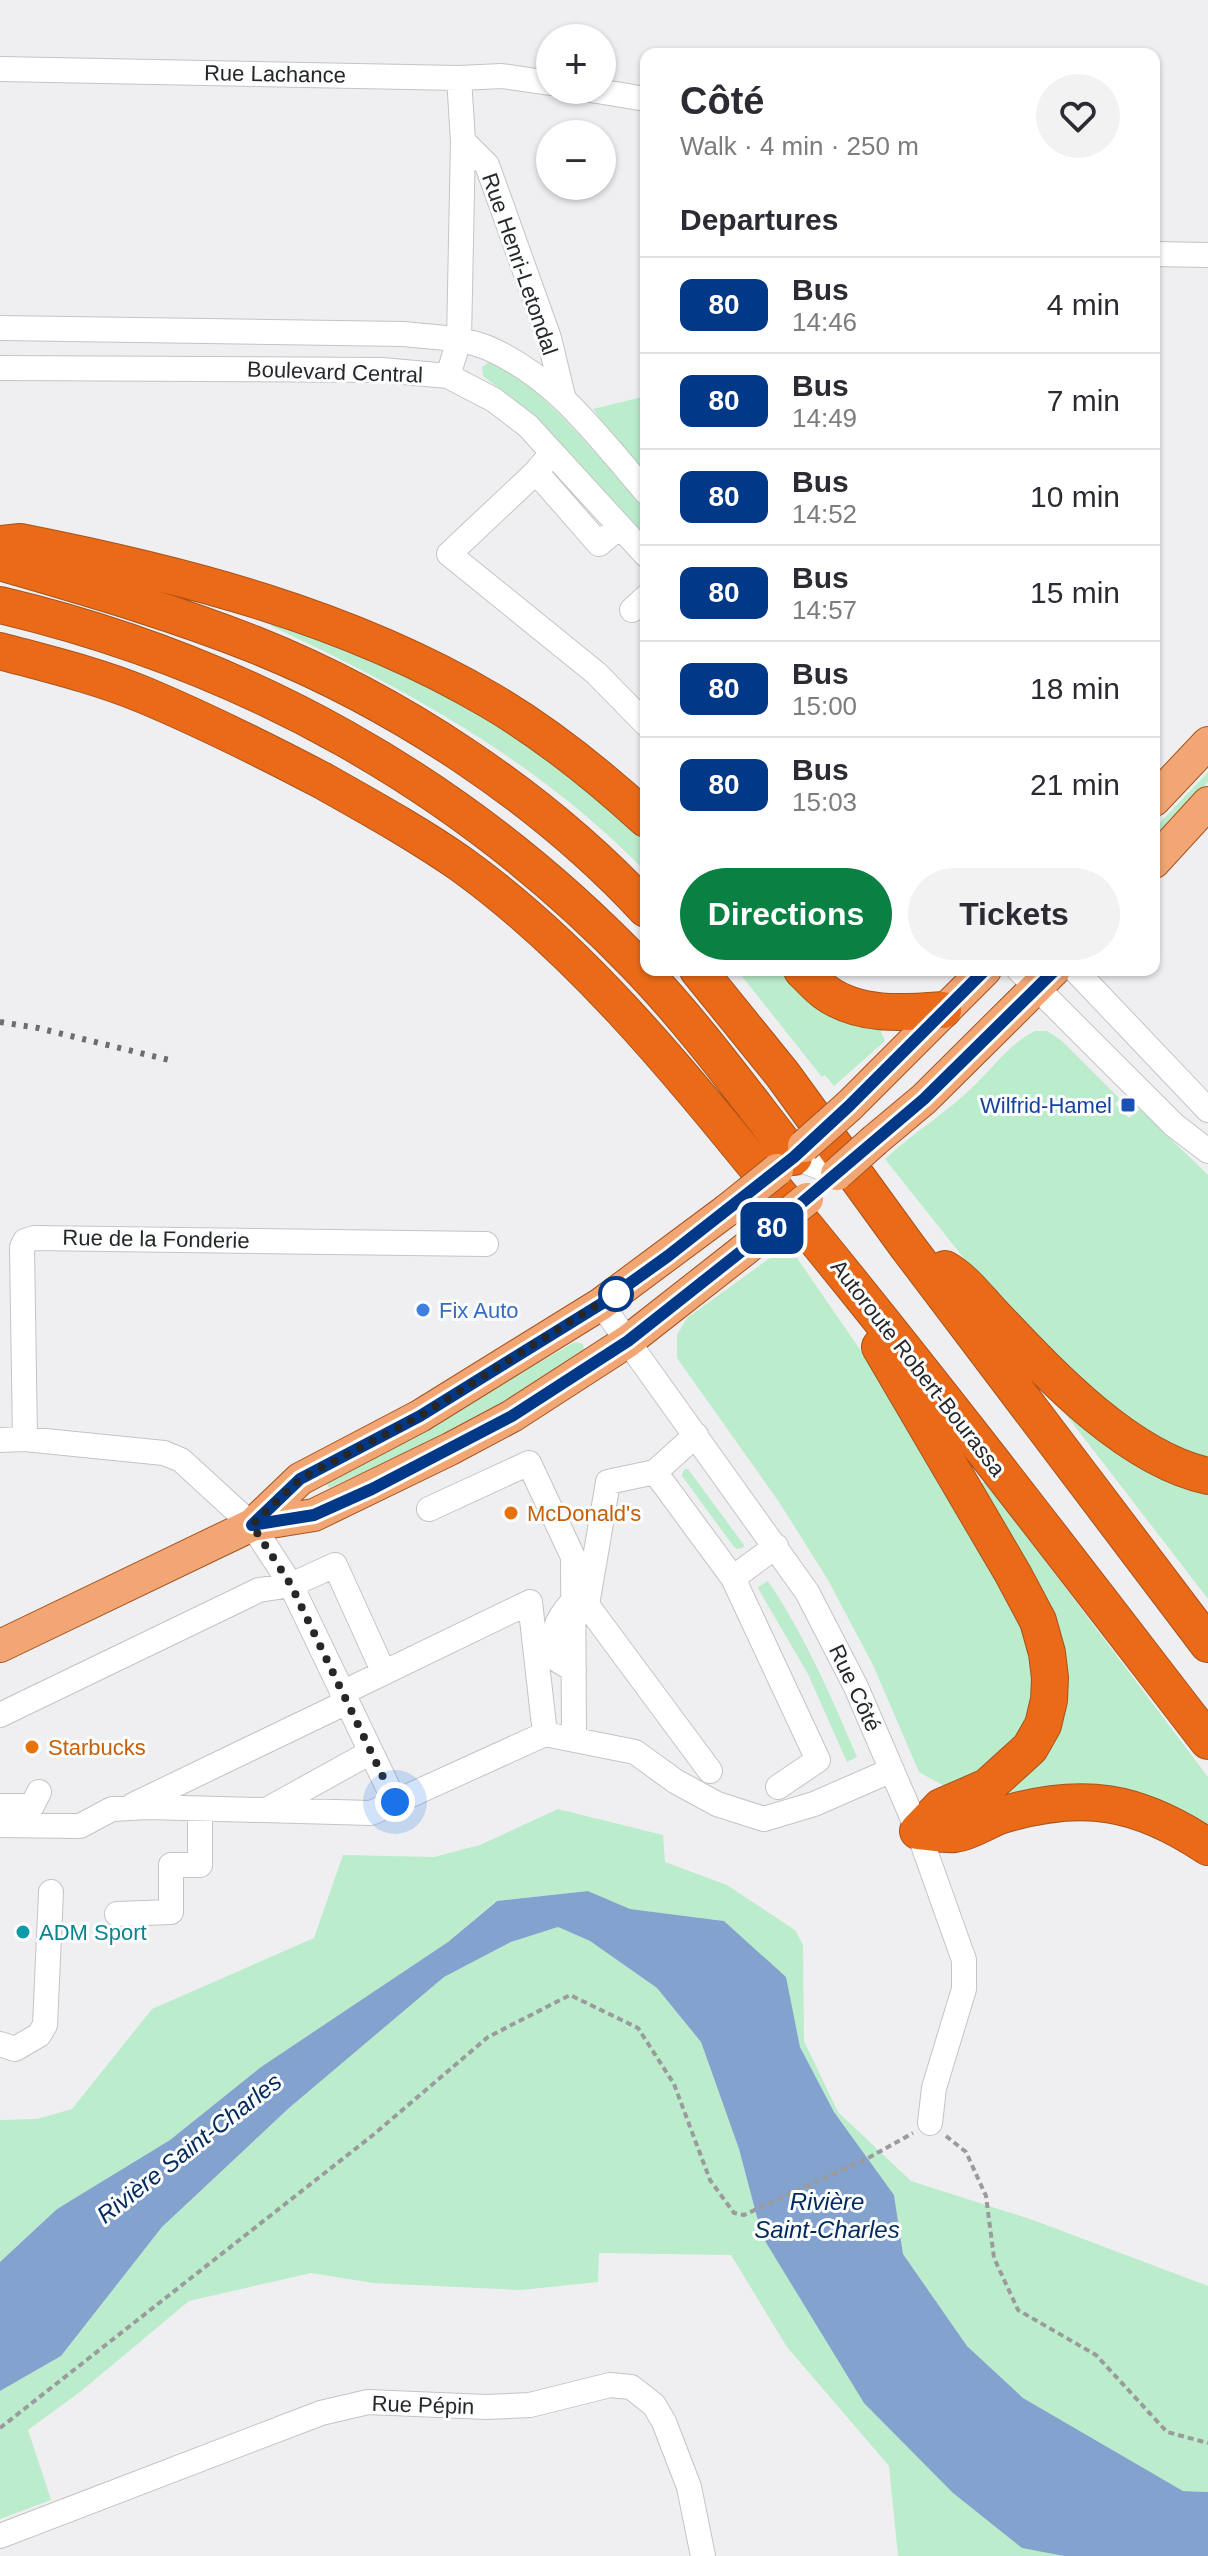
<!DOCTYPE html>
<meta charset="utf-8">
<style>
:root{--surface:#fff;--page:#f2f2f3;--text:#2b2b33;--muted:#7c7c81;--line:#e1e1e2;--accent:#0b8043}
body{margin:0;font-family:Arial,sans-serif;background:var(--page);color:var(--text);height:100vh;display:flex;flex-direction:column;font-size:30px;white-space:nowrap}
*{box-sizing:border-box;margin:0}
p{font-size:26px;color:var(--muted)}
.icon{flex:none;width:44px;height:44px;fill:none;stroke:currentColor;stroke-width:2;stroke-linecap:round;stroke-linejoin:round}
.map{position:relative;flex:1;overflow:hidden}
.sheet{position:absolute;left:640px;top:48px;width:520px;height:928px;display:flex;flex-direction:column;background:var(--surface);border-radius:16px;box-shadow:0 2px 6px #0004}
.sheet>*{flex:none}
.badge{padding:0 16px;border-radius:12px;font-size:28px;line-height:52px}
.buttons{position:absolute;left:536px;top:24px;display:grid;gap:16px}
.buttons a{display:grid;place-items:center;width:80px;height:80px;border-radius:50%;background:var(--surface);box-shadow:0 2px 6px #0004;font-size:40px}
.you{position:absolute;width:40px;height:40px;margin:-20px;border:6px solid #fff;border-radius:50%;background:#1a73e8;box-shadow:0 0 0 12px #1a73e833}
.map>.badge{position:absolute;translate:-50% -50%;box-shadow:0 0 0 4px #fff}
h2{padding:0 40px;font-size:30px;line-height:72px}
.round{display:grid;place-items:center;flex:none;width:84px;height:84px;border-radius:42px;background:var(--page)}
.summary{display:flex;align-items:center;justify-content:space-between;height:136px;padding:0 40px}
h1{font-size:38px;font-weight:700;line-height:60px}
.cta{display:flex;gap:16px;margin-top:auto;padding:16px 40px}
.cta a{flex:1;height:92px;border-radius:48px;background:var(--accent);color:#fff;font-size:32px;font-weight:700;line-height:92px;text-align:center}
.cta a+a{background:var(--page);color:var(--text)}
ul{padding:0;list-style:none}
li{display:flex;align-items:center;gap:24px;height:96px;padding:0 40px;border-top:2px solid var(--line)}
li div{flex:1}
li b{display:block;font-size:30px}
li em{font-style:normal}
li .badge{min-width:88px;font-weight:700;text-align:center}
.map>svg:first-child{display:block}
.green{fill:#bbeccc}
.water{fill:#83a2cd}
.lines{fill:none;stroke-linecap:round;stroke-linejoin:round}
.minor-casing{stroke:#c4c4c6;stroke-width:26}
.major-casing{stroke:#a6531e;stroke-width:34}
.highway-casing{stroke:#a6531e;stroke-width:38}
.path{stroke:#9b9b9d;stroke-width:4;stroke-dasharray:6 4;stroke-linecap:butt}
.minor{stroke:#fff;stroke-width:24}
.major{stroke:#f2a674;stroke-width:32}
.highway{stroke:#ea6a18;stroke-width:36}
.rail{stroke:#6d6d6e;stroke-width:6;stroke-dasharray:4 8;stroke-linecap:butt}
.major-bridge-casing{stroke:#a6531e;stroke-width:34;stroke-linecap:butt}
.major-bridge{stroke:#f2a674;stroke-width:32}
.line-casing{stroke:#fff;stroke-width:18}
.line{stroke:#013888;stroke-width:12}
.walk{stroke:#272728;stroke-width:8;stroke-dasharray:0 14.4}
.transit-dot{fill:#1a4fb4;stroke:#fcfdfe;stroke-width:3}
.stop-dot{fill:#fff;stroke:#013888;stroke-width:4}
.shop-dot{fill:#3f7fe0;stroke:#fcfdfe;stroke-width:3}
.food-dot{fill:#e8710a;stroke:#fcfdfe;stroke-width:3}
.culture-dot{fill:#0f9aa8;stroke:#fcfdfe;stroke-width:3}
.labels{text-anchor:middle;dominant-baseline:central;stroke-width:6;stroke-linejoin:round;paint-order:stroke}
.street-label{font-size:22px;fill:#272728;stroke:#fcfdfe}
.transit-label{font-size:22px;fill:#164399;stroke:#fcfdfe;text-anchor:end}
.shop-label{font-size:22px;fill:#366cbe;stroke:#fcfdfe;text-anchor:start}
.food-label{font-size:22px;fill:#c56008;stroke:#fcfdfe;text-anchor:start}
.culture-label{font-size:22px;fill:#0d838f;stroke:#fcfdfe;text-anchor:start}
.water-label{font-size:24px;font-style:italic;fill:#00295c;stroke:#fcfdfe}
</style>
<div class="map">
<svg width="1208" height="2556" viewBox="0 0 1208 2556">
<rect width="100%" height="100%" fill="#efeff1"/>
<path class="green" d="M489 362C548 389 602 462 646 511V537C594 480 546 422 483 376L482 367Z
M646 396V475L617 442 593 409Z
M275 616 497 717 646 833V872C539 762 409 690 271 626Z
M1208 772V782L1154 838V829Z
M737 970H787L878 1024 885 1041 834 1086 825 1075 822 1077Z
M1035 1031H1047L1062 1041 1120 1099 1115 1104 1129 1118 1140 1109 1208 1175V1464L1166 1446 1119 1415 1009 1315 885 1159C913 1133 946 1113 974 1086 994 1067 1009 1044 1035 1031Z
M788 1245 888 1390 1012 1596 1042 1672 1024 1732 970 1783 944 1786 919 1772 873 1665 828 1580 779 1502 677 1358V1335L687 1318Z
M575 1342 583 1344 584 1350 503 1404 445 1435 329 1488 326 1483Z
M1073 1404 1208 1486V1599L1064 1412Z
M684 1469H688L744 1545 743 1548 737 1549 734 1547 682 1476Z
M985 1481 1208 1777V1834L1003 1804 998 1793 1059 1699 976 1490Z
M768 1581C805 1636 831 1696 857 1757L847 1762 808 1674 759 1590 758 1587Z
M558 1809 663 1835 665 1862 727 1885 795 1930 803 1945 804 2041 838 2112 911 2181 1033 2220 1208 2286V2492L1183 2491 1023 2398 967 2346 903 2254 894 2195 834 2112 800 2047 785 1977 724 1921 630 1909 588 1891 496 1901 448 1942 261 2067 170 2140 57 2209 0 2262V2120L37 2119 72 2109 152 2009 314 1938 343 1855 434 1857 480 1845Z
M558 1927 590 1941 657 1988 701 2042 739 2149 762 2236 953 2493 1022 2547 1064 2556H898L889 2466 787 2347 731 2255 599 2253 598 2282 521 2290 373 2283 311 2273 189 2301 80 2392 28 2430 51 2500 0 2519V2391L61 2356 162 2227 289 2108 444 1977 511 1942Z"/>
<path class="water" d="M588 1891 630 1909 724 1921 786 1977 800 2047 834 2112 894 2195 903 2254 967 2346 1023 2398 1183 2491 1208 2492V2556H1064L1022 2548 953 2493 864 2403 762 2236 739 2149 701 2042 657 1988 590 1941 558 1927 511 1942 444 1977 289 2108 162 2227 61 2356 0 2391V2262L57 2209 170 2140 261 2067 448 1942 497 1901Z"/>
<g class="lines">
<g class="minor-casing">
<path id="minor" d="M0 69 459 78 502 76 550 83
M591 90 646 99
M463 141 487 165 549 338 563 396
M1154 254 1208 255
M0 328 403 334C431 337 462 337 488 348 557 378 598 437 646 492
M0 368 382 370 448 376 494 400 528 426 646 555
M448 376 459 340 463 141 459 78
M546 460 536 472 599 544 619 527
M536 472 449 554 596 673 646 724
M632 610 646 597
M1019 970 1174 1125 1208 1151
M1075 970 1208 1110
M794 1157 837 1174
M601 1304 807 1592 856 1687 918 1831 964 1960V1989L934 2088 930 2123
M696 1435 655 1472 608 1482 587 1605 710 1771
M25 1439 22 1247 25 1241 34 1238 486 1244
M0 1440 25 1439 164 1453 181 1460 252 1525 291 1585 395 1802
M655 1472 733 1578 818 1760 778 1787
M429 1509 529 1463 573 1557 574 1739
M733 1578 776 1546
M573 1601C554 1622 550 1633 559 1661L574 1670
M342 1693 530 1602 545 1734
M0 1715 259 1590 291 1585 335 1565 384 1673
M133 1805 347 1702
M0 1806H32L39 1792
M268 1809 371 1752
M0 1825 80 1826 112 1809 148 1807 371 1813 545 1734 635 1752 675 1781 717 1804 764 1819 814 1804 892 1770
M117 1914 171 1912V1865H200V1809
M0 2044 15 2049 39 2035 45 2025 51 1892
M0 2536 321 2413 368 2402 486 2407 530 2405 610 2385 631 2387 654 2405 664 2422 689 2487 703 2556"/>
</g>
<g class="major-casing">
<path id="major" d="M1154 800 1208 743
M1154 862 1208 803
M849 1106 985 970
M875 1140 924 1099 1054 970
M252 1525 300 1479 420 1416 601 1304 726 1211
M0 1646 252 1525 314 1515 450 1449 512 1416 628 1341 744 1250"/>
</g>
<g class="highway-casing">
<path id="highway" d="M0 544 20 542C182 574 347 616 491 701 547 734 598 775 646 819
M0 562C85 587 170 611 253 644 396 701 541 796 646 909
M0 605C245 663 462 783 637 965 694 1024 743 1092 794 1157
M0 651C48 664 98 676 144 695 206 721 266 751 325 782 371 808 418 834 461 864 590 957 690 1086 790 1208 933 1382 1070 1562 1208 1741
M698 970 783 1075 907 1246 1208 1644
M802 970C809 977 817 986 825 992 859 1017 904 1013 943 1010
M945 1269C966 1281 981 1303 998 1320 1052 1377 1129 1459 1208 1476
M880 1347 1013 1574 1038 1621 1047 1653 1050 1678 1049 1700 1043 1725 1030 1748 987 1787 941 1807 918 1831
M918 1831C930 1832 944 1835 955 1834 971 1832 987 1820 1002 1815 1083 1791 1138 1800 1208 1847"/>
</g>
<path class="path" d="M946 2136 966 2152 986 2196 994 2258 1018 2310 1096 2355 1167 2432 1208 2443
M0 2428 373 2135 488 2037 570 1995 638 2028 674 2084 710 2180 734 2213 744 2215 870 2157 913 2133"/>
<use href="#minor" class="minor"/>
<use href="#major" class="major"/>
<use href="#highway" class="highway"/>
<path class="rail" d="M0 1022 38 1028 173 1061"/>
<g class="major-bridge-casing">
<path id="major-bridge" d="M804 1146 849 1106
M837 1174 875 1140
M726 1211 777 1170
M744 1250 807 1199"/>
</g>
<use href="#major-bridge" class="major-bridge"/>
</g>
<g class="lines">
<g class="line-casing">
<path id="line" d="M985 970 849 1106 794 1157 668 1256 601 1304 420 1416 300 1479 252 1525 314 1515 372 1489 512 1416 628 1341 791 1212 924 1099 1055 970"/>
</g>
<use href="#line" class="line"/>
<path class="walk" d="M395 1802 291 1585 252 1525 300 1479 420 1416 619 1291 616 1294"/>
</g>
<rect class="transit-dot" x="1120" y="1097" width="16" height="16" rx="4"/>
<circle class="stop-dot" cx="616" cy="1294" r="16"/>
<circle class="shop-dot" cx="423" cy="1310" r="8"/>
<g class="food-dot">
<circle cx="511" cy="1513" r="8"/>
<circle cx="32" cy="1747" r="8"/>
</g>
<circle class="culture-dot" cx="23" cy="1932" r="8"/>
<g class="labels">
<g class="street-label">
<text transform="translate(275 74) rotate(1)">Rue Lachance</text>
<text transform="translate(520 264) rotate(71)">Rue Henri-Letondal</text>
<text transform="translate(335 372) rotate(2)">Boulevard Central</text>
<text transform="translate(156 1239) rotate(1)">Rue de la Fonderie</text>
<text transform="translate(918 1368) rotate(52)">Autoroute Robert-Bourassa</text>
<text transform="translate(855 1688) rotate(65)">Rue Côté</text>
<text transform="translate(423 2405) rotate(2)">Rue Pépin</text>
</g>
<g class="transit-label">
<text x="1112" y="1105">Wilfrid-Hamel</text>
</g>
<g class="shop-label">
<text x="439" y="1310">Fix Auto</text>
</g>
<g class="food-label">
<text x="527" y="1513">McDonald's</text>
<text x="48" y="1747">Starbucks</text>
</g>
<g class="culture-label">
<text x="39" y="1932">ADM Sport</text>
</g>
<g class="water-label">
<text transform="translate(189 2148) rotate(-38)">Rivière Saint-Charles</text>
<text x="827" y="2201">Rivière<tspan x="827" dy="28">Saint-Charles</tspan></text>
</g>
</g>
</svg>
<div class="buttons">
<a>+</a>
<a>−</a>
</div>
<div class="you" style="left:395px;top:1802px"></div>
<b class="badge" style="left:772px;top:1228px;background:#013888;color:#fff">80</b>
<section class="sheet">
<div class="summary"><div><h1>Côté</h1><p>Walk · 4 min · 250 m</p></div><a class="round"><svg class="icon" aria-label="heart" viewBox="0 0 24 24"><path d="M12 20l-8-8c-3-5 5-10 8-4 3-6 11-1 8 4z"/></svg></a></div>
<h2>Departures</h2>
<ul>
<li><span class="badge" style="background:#013888;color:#fff">80</span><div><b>Bus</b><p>14:46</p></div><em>4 min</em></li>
<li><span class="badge" style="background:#013888;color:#fff">80</span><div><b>Bus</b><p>14:49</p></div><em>7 min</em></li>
<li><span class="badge" style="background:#013888;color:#fff">80</span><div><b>Bus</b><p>14:52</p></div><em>10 min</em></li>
<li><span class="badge" style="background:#013888;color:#fff">80</span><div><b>Bus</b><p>14:57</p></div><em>15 min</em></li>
<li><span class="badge" style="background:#013888;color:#fff">80</span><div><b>Bus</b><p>15:00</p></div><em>18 min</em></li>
<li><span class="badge" style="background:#013888;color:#fff">80</span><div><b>Bus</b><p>15:03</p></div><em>21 min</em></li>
</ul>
<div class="cta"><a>Directions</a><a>Tickets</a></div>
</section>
</div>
